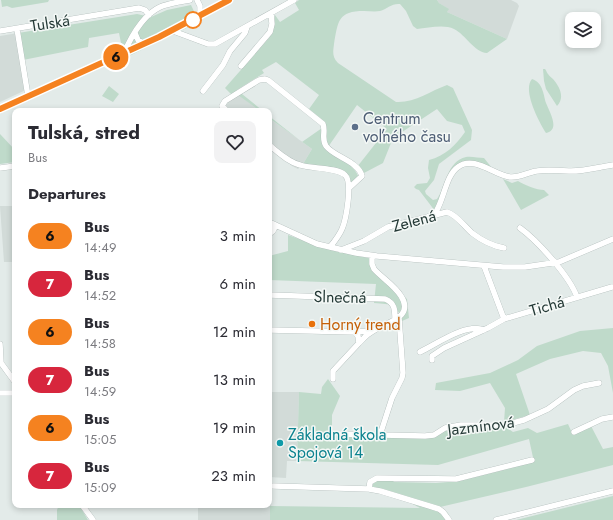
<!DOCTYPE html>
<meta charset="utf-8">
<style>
:root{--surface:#fff;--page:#f2f2f3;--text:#2b2b33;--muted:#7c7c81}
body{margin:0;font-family:Jost,sans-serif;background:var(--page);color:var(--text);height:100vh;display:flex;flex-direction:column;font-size:15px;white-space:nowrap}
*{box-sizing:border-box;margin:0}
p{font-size:13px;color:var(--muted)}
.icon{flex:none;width:22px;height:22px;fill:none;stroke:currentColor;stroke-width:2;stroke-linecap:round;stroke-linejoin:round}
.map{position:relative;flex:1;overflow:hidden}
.details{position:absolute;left:12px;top:108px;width:260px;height:400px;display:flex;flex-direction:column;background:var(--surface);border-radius:8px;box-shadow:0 2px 6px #0003}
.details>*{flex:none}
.badge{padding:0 8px;border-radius:13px;font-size:14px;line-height:26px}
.tools{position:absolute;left:565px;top:12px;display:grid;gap:8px}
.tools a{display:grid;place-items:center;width:36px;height:36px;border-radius:8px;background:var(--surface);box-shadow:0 2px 6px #0003;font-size:20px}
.map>.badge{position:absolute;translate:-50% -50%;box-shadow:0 0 0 2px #fff}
h2{padding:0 16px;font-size:15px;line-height:36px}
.round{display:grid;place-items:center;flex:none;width:42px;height:42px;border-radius:8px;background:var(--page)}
.summary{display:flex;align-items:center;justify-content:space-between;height:68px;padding:0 16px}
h1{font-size:19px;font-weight:700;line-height:30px}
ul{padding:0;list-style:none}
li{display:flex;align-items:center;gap:12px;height:48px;padding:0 16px}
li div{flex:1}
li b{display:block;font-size:15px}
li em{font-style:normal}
li .badge{min-width:44px;font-weight:700;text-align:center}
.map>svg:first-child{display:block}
.built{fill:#d2dbd8}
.green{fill:#bfdaca}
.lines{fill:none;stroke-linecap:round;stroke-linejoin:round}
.minor-casing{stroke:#a6b2b0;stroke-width:6}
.minor{stroke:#fff;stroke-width:5.5}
.line-casing{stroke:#fff;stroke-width:9}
.line{stroke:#f58220;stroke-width:6}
.stop-dot{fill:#fff;stroke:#f58220;stroke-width:2}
.service-dot{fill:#5c6f8a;stroke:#f4f8f6;stroke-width:1.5}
.food-dot{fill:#e8710a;stroke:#f4f8f6;stroke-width:1.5}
.culture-dot{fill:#0f9aa8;stroke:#f4f8f6;stroke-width:1.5}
.labels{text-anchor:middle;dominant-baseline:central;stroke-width:3;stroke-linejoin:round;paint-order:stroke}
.street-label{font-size:16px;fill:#253a37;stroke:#f4f8f6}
.service-label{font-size:16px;fill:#4e5e75;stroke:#f4f8f6;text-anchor:start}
.food-label{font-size:16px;fill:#c56008;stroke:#f4f8f6;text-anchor:start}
.culture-label{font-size:16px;fill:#0d838f;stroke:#f4f8f6;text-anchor:start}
</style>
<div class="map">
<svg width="613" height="520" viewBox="0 0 613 520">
<rect width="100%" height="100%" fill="#e3ebe9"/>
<path class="built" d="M437 0H511L517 3 519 6 507 39 447 12 448 9 439 3Z
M18 33 28 89 0 102V36Z
M238 94 260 111H224L223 100Z
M269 118 312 149 303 164 298 169 292 166 269 147Z
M0 206H15V262H4Z
M269 392H299L297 461H287L286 478 269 477Z
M269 489H271L270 520H198V505H269Z"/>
<path class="green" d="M1 0H49L48 2 12 8 7 6 2 7Z
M299 0H437L439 3 449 9 447 12 507 39 487 53C474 52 466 35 454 29 444 24 428 28 417 29L413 26 406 11 400 4C392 3 387 9 380 11 375 12 369 11 364 11 338 11 338 21 334 44 333 52 332 57 338 63L396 102C415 103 430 91 447 85L453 88 472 130 471 140 439 164 434 180 425 191 426 194 433 200 437 199C446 186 447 161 466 157 471 156 479 158 484 158L492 168 471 161H463L456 166 435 211 419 190 416 189 414 187 417 184 427 183 430 178 428 168 429 160C445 156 456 145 465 132L462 125 447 121 437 109 393 138 383 163 364 173 357 167 387 129 357 105 326 150C335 156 355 165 358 176L351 184 348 175 303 164 312 149 269 118V116L302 142 322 128 326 123 309 109 319 95 276 62 262 70 264 73 237 90 263 111H260L238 95 235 98 225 88 269 38 273 29 275 15 280 22 299 10 295 3Z
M191 5 199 22 129 56 122 48 119 33 89 38 88 47 23 60 18 33 137 14 151 17 167 10Z
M543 69H545C546 70 547 73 548 74 549 76 551 77 553 79 560 87 565 98 557 106L546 89 544 81Z
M532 79C543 83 543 93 546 103 549 111 561 130 546 133 539 122 522 90 532 79Z
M109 86 119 94 113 102 102 96Z
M0 134 15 150V162L0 164Z
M503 179 512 183 518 181C524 185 537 190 544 190L549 195 521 210Z
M288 235 330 250 373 259 376 272 407 299 409 318 402 321C396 302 392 305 374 303L376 284 269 280V256L288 251Z
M613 328V393L608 366 601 353 583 351 550 359 516 374 530 415 504 422 505 408 490 383 460 391 435 390 436 383 490 373 518 360 537 346 580 331Z
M328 379 340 396 332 415V432L336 433 337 437 427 438 446 430 463 427H506L513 432 528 428 537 433 568 424 573 435 591 426 603 449 613 447V465L526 487 440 507 448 513 451 520H270V506L420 508 407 501 372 491 373 483 377 480H392L394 482 436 483 460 481 534 462 529 439 438 465 297 461 299 392 321 394 322 387Z
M613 496V520H516Z
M59 505H79L88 520H57V510Z"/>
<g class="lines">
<g class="minor-casing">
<path id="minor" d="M197 0 200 6V16
M17 29 28 96
M0 31 139 8 145 10 149 15
M173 31 208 44H215L294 0
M135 33 138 40 144 44
M124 53C131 37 143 15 160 7 170 3 180 2 190 0
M241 66 270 32 272 24 271 13
M203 91 223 65 230 51 245 33 247 27
M0 109 159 37 229 0
M227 111 222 106 225 101 259 80 265 79 268 80 323 124C326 131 321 139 326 146 334 157 358 161 362 176L349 188
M269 145C278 152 288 162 300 165 311 169 336 167 345 175 353 182 346 220 342 229 339 236 334 242 330 247
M0 168 15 166
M434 215C444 202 445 176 458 167 474 155 494 175 510 177 520 178 528 172 537 171 548 169 560 171 571 171 585 171 599 167 613 165
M269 222 317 244 356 253 377 256 503 267H525L559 262 613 239
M520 228C538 241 570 277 577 297
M269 234 273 231 276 225
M341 250 364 241 388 227 447 212C457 215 464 226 472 233 481 240 493 246 504 248
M484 266 504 319
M269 295 385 299C395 303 395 310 395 320
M269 330 355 332 372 331
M359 343C363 339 367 334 373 331 386 322 415 318 401 296 394 285 382 278 374 269L372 264V256
M0 344 1 363 15 382
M420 352C437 344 465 323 484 330
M432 360V356L444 348 488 328 504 319 612 287
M333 379V371L359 343 358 336 355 332
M0 393H15
M574 432 602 419 613 417
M339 434 425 436 434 435 445 428 461 425H506L524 420 548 409 574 390 583 386 599 383
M380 435 392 398 402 378 403 373 399 318
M273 486 369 489 380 491 439 509 443 512 449 520
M369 489 370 482 377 478 456 479 532 460
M82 505 93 520
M496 520 613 491"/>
</g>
<use href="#minor" class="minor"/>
</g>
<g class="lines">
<g class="line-casing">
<path id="line" d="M0 109 159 37 229 0"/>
</g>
<use href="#line" class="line"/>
</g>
<circle class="stop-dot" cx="193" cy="20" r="8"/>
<circle class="service-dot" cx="355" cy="127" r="4"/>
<circle class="food-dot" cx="312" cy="324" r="4"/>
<circle class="culture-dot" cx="280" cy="443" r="4"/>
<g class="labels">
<g class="street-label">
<text transform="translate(50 23) rotate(-9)">Tulská</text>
<text transform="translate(414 221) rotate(-15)">Zelená</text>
<text transform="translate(340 297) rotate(1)">Slnečná</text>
<text transform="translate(547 306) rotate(-16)">Tichá</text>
<text transform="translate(481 426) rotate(-7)">Jazmínová</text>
</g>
<g class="service-label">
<text x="363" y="118">Centrum<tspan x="363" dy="18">voľného času</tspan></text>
</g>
<g class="food-label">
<text x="320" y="324">Horný trend</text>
</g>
<g class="culture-label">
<text x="288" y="434">Základná škola<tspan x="288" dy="18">Spojová 14</tspan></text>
</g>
</g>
</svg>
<div class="tools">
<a><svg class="icon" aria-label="layers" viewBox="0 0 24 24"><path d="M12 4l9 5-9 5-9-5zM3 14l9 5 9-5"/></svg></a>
</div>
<b class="badge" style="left:116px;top:57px;background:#f58220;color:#111">6</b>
<section class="details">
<div class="summary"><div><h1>Tulská, stred</h1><p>Bus</p></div><a class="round"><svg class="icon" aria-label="heart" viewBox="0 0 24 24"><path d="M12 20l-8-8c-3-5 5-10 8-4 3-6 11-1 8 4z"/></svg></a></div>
<h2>Departures</h2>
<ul>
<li><span class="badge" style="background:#f58220;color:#111">6</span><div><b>Bus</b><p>14:49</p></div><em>3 min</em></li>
<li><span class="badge" style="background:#d7263d;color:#fff">7</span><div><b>Bus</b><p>14:52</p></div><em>6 min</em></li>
<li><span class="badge" style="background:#f58220;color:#111">6</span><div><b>Bus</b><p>14:58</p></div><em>12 min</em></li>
<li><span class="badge" style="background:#d7263d;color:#fff">7</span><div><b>Bus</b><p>14:59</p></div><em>13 min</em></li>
<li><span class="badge" style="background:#f58220;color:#111">6</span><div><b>Bus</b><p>15:05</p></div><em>19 min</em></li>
<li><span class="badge" style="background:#d7263d;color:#fff">7</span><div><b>Bus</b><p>15:09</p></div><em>23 min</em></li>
</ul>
</section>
</div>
